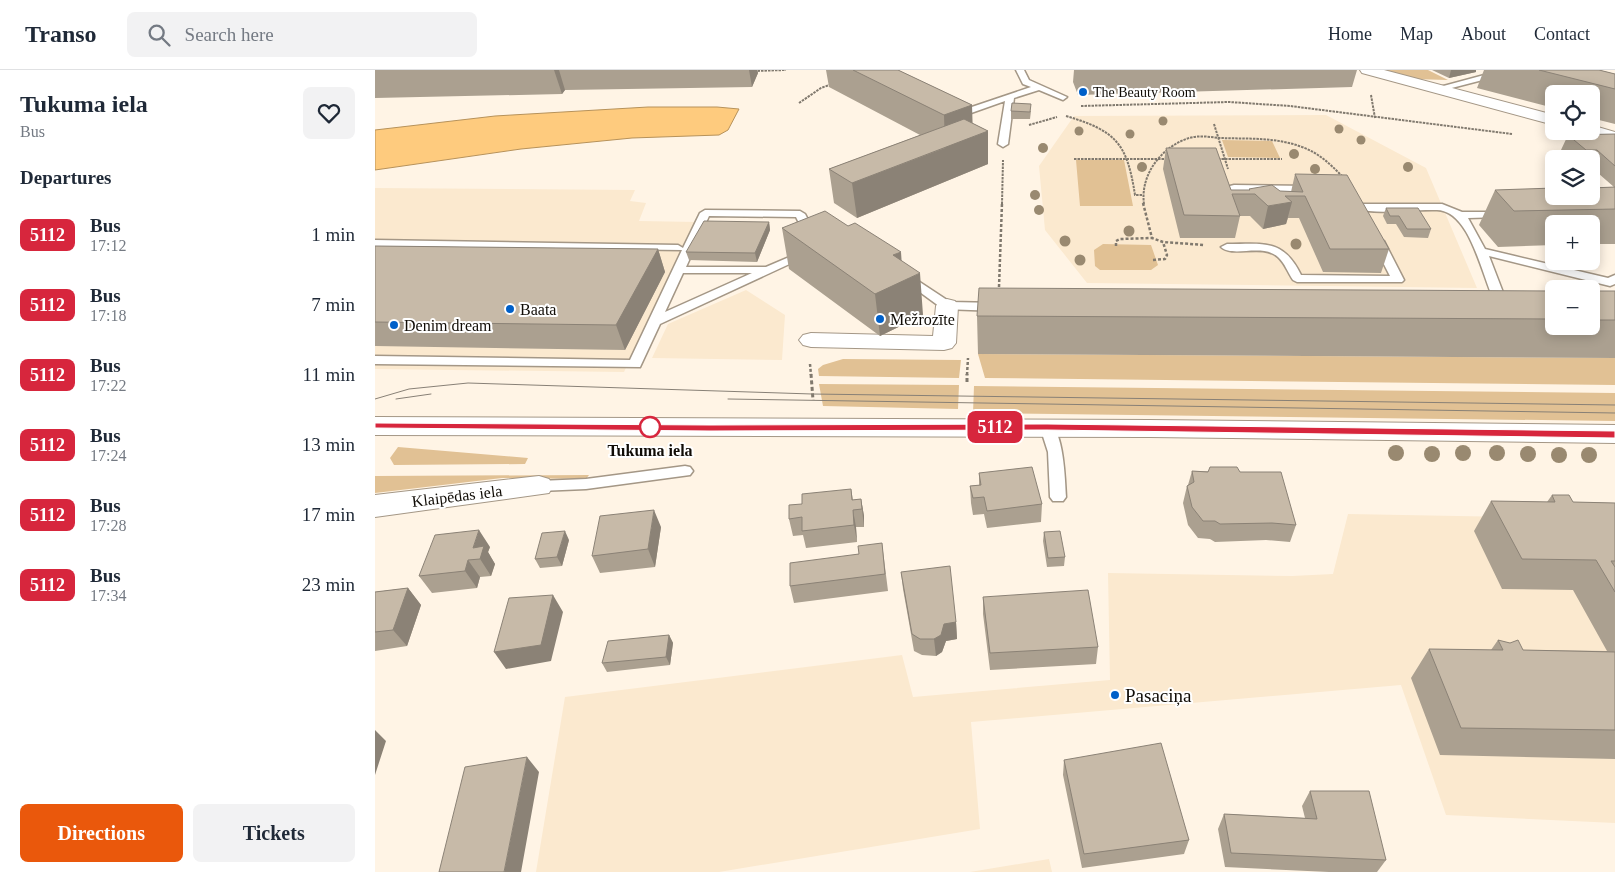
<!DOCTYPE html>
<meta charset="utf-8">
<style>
:root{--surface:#fff;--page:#f2f2f3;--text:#1f2937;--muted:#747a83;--line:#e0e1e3;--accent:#ea580c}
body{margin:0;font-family:Georgia,serif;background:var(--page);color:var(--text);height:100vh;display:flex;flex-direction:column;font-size:19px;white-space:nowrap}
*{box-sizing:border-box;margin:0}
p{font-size:16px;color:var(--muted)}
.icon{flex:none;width:28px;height:28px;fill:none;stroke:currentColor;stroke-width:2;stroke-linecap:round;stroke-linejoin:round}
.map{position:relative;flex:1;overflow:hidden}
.side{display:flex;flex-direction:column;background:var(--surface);width:375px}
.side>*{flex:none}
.badge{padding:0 10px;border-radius:8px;font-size:18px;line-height:32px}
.buttons{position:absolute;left:1170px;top:15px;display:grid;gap:10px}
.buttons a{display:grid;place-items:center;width:55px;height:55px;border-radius:8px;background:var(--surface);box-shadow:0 2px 12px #0003;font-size:25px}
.map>.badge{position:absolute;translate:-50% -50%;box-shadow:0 0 0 2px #fff}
h2{padding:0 20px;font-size:19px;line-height:45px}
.round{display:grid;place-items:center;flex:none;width:52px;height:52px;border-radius:8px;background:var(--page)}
.headline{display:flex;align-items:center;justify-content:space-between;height:85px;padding:0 20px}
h1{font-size:24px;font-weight:700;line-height:38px}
.primary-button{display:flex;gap:10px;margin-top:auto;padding:10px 20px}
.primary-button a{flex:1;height:58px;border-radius:8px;background:var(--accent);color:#fff;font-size:20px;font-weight:700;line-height:58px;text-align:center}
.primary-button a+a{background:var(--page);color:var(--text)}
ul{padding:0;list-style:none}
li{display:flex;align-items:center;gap:15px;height:70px;padding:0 20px}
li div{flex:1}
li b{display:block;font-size:19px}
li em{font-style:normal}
li .badge{min-width:55px;font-weight:700;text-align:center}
header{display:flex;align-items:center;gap:30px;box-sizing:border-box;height:70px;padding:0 25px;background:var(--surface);border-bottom:1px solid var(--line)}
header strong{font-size:24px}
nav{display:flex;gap:28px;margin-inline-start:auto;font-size:18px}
.search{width:350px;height:45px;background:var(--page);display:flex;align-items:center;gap:12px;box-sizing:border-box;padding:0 18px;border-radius:8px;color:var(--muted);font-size:19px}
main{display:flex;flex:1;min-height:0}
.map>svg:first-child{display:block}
.built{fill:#fbe9cf}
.green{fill:#e1c194}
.water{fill:#fecb7e;stroke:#b7925a}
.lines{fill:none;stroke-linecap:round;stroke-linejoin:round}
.lane-casing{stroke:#a49786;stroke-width:3}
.street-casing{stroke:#a49786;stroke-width:2}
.secondary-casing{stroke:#a49786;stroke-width:2}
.path-far2{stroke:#80796e;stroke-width:2;stroke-dasharray:2.5 1;stroke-linecap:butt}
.path-far1{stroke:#80796e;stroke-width:2.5;stroke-dasharray:3 2;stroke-linecap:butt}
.path{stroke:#80796e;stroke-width:3;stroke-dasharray:4 2.5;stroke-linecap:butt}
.lane{fill:#fff;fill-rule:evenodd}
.street{fill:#fff;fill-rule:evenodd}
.secondary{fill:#fff;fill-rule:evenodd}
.tram{stroke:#888076;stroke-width:1}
.tree{fill:#998970}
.wall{fill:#aba090}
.shaded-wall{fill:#8b8276}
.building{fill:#c7baa8;stroke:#8b8276}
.line{fill:#d7263d;stroke:#fff}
.poi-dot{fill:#0060c9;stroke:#fff;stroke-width:2}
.stop-dot{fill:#fff;stroke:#d7263d;stroke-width:2.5}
.labels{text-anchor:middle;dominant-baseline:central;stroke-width:4;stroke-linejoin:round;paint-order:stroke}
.far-poi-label{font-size:14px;fill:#100c06;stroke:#fff;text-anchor:start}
.poi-label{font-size:16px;fill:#100c06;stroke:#fff;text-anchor:start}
.stop-label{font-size:16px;font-weight:bold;fill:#100c06;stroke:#fff}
.street-label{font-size:16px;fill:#100c06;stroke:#fff}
.near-poi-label{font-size:19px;fill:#100c06;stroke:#fff;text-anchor:start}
</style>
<header>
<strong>Transo</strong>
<div class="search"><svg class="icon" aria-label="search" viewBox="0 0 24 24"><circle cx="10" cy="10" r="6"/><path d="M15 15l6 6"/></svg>Search here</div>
<nav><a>Home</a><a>Map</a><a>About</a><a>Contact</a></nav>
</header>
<main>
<section class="side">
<div class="headline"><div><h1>Tukuma iela</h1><p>Bus</p></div><a class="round"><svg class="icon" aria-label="heart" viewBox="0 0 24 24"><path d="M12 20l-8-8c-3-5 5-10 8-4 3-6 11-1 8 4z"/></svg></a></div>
<h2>Departures</h2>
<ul>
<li><span class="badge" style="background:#d7263d;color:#fff">5112</span><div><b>Bus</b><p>17:12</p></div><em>1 min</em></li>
<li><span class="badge" style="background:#d7263d;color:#fff">5112</span><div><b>Bus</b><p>17:18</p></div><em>7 min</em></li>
<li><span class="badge" style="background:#d7263d;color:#fff">5112</span><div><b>Bus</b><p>17:22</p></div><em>11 min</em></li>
<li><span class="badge" style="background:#d7263d;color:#fff">5112</span><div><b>Bus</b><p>17:24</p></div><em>13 min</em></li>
<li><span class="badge" style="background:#d7263d;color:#fff">5112</span><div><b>Bus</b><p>17:28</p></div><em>17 min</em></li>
<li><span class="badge" style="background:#d7263d;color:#fff">5112</span><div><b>Bus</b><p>17:34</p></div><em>23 min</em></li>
</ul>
<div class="primary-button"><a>Directions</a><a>Tickets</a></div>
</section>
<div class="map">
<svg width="1240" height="802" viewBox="0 0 1240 802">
<rect width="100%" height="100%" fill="#fff4e5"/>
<path class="built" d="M951 45 1051 98 1102 218 712 213 670 160 664 96 699 46Z
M0 118 260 120 255 131 271 133 264 151 322 152 249 302 0 299Z
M371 220 410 245 407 290 277 288 293 254Z
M973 444 1240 449V753L1071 745 1026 615 596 652 605 759 344 802H161L190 627 527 585 538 627 735 610 733 503 917 506 958 504Z
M674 789 677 802H595Z"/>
<path class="green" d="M1005 0H1053L1073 10 1038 9Z
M847 70 897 71 905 88 853 87Z
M701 90H749L758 136H705Z
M728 174 776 175 783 195 776 200H725L720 196 719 180Z
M603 284 1240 288V315L610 308Z
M468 289 586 290 584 308 444 306 443 299 448 295Z
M444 314 584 315 583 339 448 336Z
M599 316 1240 323V351L598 343Z
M23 377 153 388 150 394 19 395 15 388Z
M214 405 211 409 127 408 0 423V406Z"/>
<path class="water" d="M273 37H342L364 39 353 60 344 65 257 68 146 79 0 100V60L120 46Z"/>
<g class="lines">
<g class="lane-casing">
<path id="lane" d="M641 0H649L654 10 692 27 688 30 664 20 639 28 633 74 628 77 623 74 630 31 582 48H576V44L656 17 648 14Z
M1124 1H1127V5L1065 21 1061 18Z
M859 115 935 116 940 119 935 122 855 120V116Z
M985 134H1067L1087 142H1132V146L1128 147 1093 148 1110 179 1233 208 1240 205V214L1235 216 1114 186 1134 238 1128 242 1124 241C1108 215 1098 141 1062 140 1038 139 1005 145 981 139L980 137Z
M330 140 425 141 430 144 442 167 440 169H432L421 147 334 146 311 197H391L426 182H434L436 184 285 254 265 297 0 294V286L255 290 307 180 0 176V170L303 175 308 178 325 143ZM308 203H377L290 242Z
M1003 168 1009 171 1029 210 1027 212H922L918 210C913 203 910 193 903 187 887 173 858 188 846 177L852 174C888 174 908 168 926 205L1015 206 997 171Z
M531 203 575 232 623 233 629 237 623 241 568 239 527 209V205Z
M672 352C689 357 690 411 691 427L688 431H678L675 427 673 382 665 357Z
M310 396 315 397 318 401 315 405 211 419 164 421 159 420 156 416 159 412 164 411 211 409Z"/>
</g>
<g class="street-casing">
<path id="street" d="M985 0H1009L1179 45V55L987 3Z
M1216 55 1240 62V72L1210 64 1208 61H1216Z
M572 229 580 231 583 236 581 273 577 278 569 280 436 277 428 275 424 270 428 265 436 263 558 266 561 236 564 231Z
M164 406 174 409 178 416 174 423 0 447V425Z"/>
</g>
<g class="secondary-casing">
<path id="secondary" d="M0 347 775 350 1240 355V373L775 367 0 365Z"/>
</g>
<path class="path-far2" d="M379 1 411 0
M996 25 1000 48
M424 33 446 18 457 14
M706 36 854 32 915 36 1137 64
M691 46C742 61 752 74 760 125H767
M839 54 853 99
M654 55 682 47
M699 89H794
M843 89H907
M627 134 628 90
M769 134C765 105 786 77 814 68 824 65 835 67 845 68 872 69 901 67 927 77 944 83 955 94 967 106"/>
<path class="path-far1" d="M768 133 777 168 788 172 829 175
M741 176V171L745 169 777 168
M778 190 790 189 792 185 788 172
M624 217 627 133
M435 294 436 305
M592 305 593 288"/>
<path class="path" d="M436 304 438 330
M592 312V304"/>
<use href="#lane" class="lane"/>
<use href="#street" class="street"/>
<use href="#secondary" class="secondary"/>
<path class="tram" d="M0 329 34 319 93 313 437 324 1240 335
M21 329 56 324
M353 329 1240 343"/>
</g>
<g class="tree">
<circle cx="788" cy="51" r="4.5"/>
<circle cx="964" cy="59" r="4.5"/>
<circle cx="704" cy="61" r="4.5"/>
<circle cx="755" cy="64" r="4.5"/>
<circle cx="986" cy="70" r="4.5"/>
<circle cx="668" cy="78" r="5"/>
<circle cx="919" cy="84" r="5"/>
<circle cx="767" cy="97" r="5"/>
<circle cx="1033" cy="97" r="5"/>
<circle cx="940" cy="99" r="5"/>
<circle cx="660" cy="125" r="5"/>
<circle cx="664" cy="140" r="5"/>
<circle cx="754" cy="161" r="5.5"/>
<circle cx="690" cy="171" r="5.5"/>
<circle cx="921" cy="174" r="5.5"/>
<circle cx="705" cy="190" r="5.5"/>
<circle cx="1021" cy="383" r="8"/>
<circle cx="1088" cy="383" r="8"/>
<circle cx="1122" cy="383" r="8"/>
<circle cx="1057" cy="384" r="8"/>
<circle cx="1153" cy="384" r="8"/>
<circle cx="1184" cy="385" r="8"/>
<circle cx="1214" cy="385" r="8"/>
</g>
<path class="wall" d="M0 0H382L383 3 377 17 190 20 187 24 0 28Z
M451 0H523L597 35V53L613 61V94L482 148 459 133 454 99 545 65 454 17Z
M699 0H982L977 17 703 25 698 12Z
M1057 0H1101V2L1074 8Z
M1109 0H1224L1240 4V54L1216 48V24H1179V38L1102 18Z
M636 41H656L655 49H636Z
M1240 64V174H1216V154H1179V175L1123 177 1104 155 1120 120 1239 117 1216 97V89H1195L1186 80 1193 65Z
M791 78 856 120H874V119L916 122 920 104 1014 179 1006 203 948 202 924 148H913L911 154 888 159 875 146H865L860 168H805L788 99Z
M1011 138 1056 159 1053 168 1029 167 1021 154H1012L1008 146Z
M394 152 395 160 382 192 314 190 311 182Z
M407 158 527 191 548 245 505 266 414 199Z
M0 176 283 179 290 202 250 280 0 276Z
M1179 221V256H1216V221H1240V288L603 284 602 246Z
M817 401 865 402 921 455 915 472 891 470 840 472 835 469 823 468 813 455 808 433 812 416 813 415Z
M604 403 667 434 666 452 612 458 609 444 598 445 596 433 595 416 604 415Z
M476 419 478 430 486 429 489 446V457H481L482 472 431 478 428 465 418 466 414 449 427 434Z
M1177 425 1198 432 1240 433V689L1065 685 1036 608 1054 579 1116 580 1123 570 1148 580 1232 581 1198 520 1127 519 1099 461 1116 431 1172 432Z
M286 457 280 497 225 503 217 486Z
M669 462 690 487 689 496 672 497 668 471Z
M194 470 187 496 165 498 160 489Z
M507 473 513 521 419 533 415 516Z
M115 477 113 482 120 494 116 506 105 507 102 518 57 523 44 506Z
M526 502 581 552 582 569 571 571 567 582 561 586 547 585 539 581 528 519Z
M33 518 46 535 32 576 0 581V522Z
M608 527 723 577 721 594 615 600 608 544Z
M294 565 298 573 295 595 232 602 227 593Z
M689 690 814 770 809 784 707 798 688 705Z
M935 721 1011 790 1002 802H954L850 797 843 759 849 744 930 748 927 736Z"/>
<path class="shaded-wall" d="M179 0H184L190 20 187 24Z
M374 0H382L383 3 377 17Z
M1076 0H1101V2L1074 8Z
M597 35 598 67 613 61V94L482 148 477 113 570 78 569 45Z
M917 132 911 154 888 159 893 136Z
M394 152 395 160 382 192 380 183Z
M283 179 290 202 250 280 241 255Z
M526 182 528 211 545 203 548 245 505 266 500 224 518 185Z
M486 429 489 446V457L487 439Z
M279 440 286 457 280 497 273 479Z
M478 440 481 457 482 472 479 455Z
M104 460 115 477 113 482 120 494 116 506 98 478Z
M190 461 194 470 187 496 182 487Z
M93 490 105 507 102 518 90 501Z
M33 518 46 535 32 576 18 560Z
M178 525 188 542 176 591 131 599 119 582Z
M581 552 582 569 571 571 567 582 561 586 559 569 569 554Z
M294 565 298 573 295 595 291 587Z
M0 660 11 671 0 705Z
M152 687 164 702 146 802H129Z"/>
<path class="building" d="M478 0H523L597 35 569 45Z
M1164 0H1224L1240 4V19Z
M637 33 656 34 655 42 636 41Z
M589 49 613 61 477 113 454 99Z
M1240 64V96L1222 80H1211L1193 65Z
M791 78H841L856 120H875L874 119 897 115 905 121 928 122 920 104 972 105 1014 179H955L930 126H910L917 132 893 136 880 124H857L865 146 809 145Z
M1240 117V139L1139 141 1120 120 1179 118V126H1216V118Z
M1011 138H1043L1056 159H1032L1024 146H1015Z
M450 141 473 156 480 153 526 182 518 185 545 203 500 224 407 158Z
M329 151 394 152 380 183 311 182Z
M0 176 283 179 241 255 0 252Z
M604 218 1179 221V249L602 246Z
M1216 221H1240V250H1216Z
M657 397 667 434 612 441 609 427 598 428 595 416 606 415 604 403Z
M835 397H862L865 402H906L921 455 897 453 845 454 840 451H828L817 437 812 416 819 412 817 401 833 402Z
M476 419 477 430 486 429 487 439 478 440 479 455 427 461V447L414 449V435L427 434V424Z
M1177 425H1194L1198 432 1240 433V491H1236L1240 497V522L1221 490 1147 489 1116 431 1180 432Z
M279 440 273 479 217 486 225 446Z
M104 460 98 478 109 476 105 489 93 490 90 501 44 506 60 465Z
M190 461 182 487 160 489 167 463Z
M685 461 690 487 673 488 669 462Z
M507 473 510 504 415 516V493L484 484 483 476Z
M575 496 581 552 569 554 566 565 559 569H545L537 564 526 502Z
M33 518 18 560 0 562V522Z
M713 520 723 577 615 583 608 527Z
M178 525 166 575 119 582 134 528Z
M294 565 291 587 227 593 233 571Z
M1123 570 1135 573 1143 570 1148 580 1240 582V660L1086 658 1054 579 1128 580Z
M786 673 814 770 709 784 689 690Z
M152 687 129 802H64L90 697Z
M935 721H994L1011 790 856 783 849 744 942 749Z"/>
<path class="line" d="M0 353 335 355 672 354 1240 361V368L672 360 335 361 0 358Z"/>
<g class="poi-dot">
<circle cx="708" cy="22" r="5"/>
<circle cx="135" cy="239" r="5"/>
<circle cx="505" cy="249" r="5"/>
<circle cx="19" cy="255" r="5"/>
<circle cx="740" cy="625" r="5"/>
</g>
<circle class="stop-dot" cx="275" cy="357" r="10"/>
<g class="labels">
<g class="far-poi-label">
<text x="718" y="22">The Beauty Room</text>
</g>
<g class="poi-label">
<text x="145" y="239">Baata</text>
<text x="515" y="249">Mežrozīte</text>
<text x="29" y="255">Denim dream</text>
</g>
<g class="stop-label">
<text x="275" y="380">Tukuma iela</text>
</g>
<g class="street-label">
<text transform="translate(82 426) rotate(-7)">Klaipēdas iela</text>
</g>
<g class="near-poi-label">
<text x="750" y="625">Pasaciņa</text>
</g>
</g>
</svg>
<div class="buttons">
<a><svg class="icon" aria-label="locate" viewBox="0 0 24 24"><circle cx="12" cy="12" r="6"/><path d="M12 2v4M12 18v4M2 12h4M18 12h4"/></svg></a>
<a><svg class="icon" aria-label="layers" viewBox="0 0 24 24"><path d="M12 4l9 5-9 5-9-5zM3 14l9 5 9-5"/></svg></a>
<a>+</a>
<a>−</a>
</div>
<b class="badge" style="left:620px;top:357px;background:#d7263d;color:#fff">5112</b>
</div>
</main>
